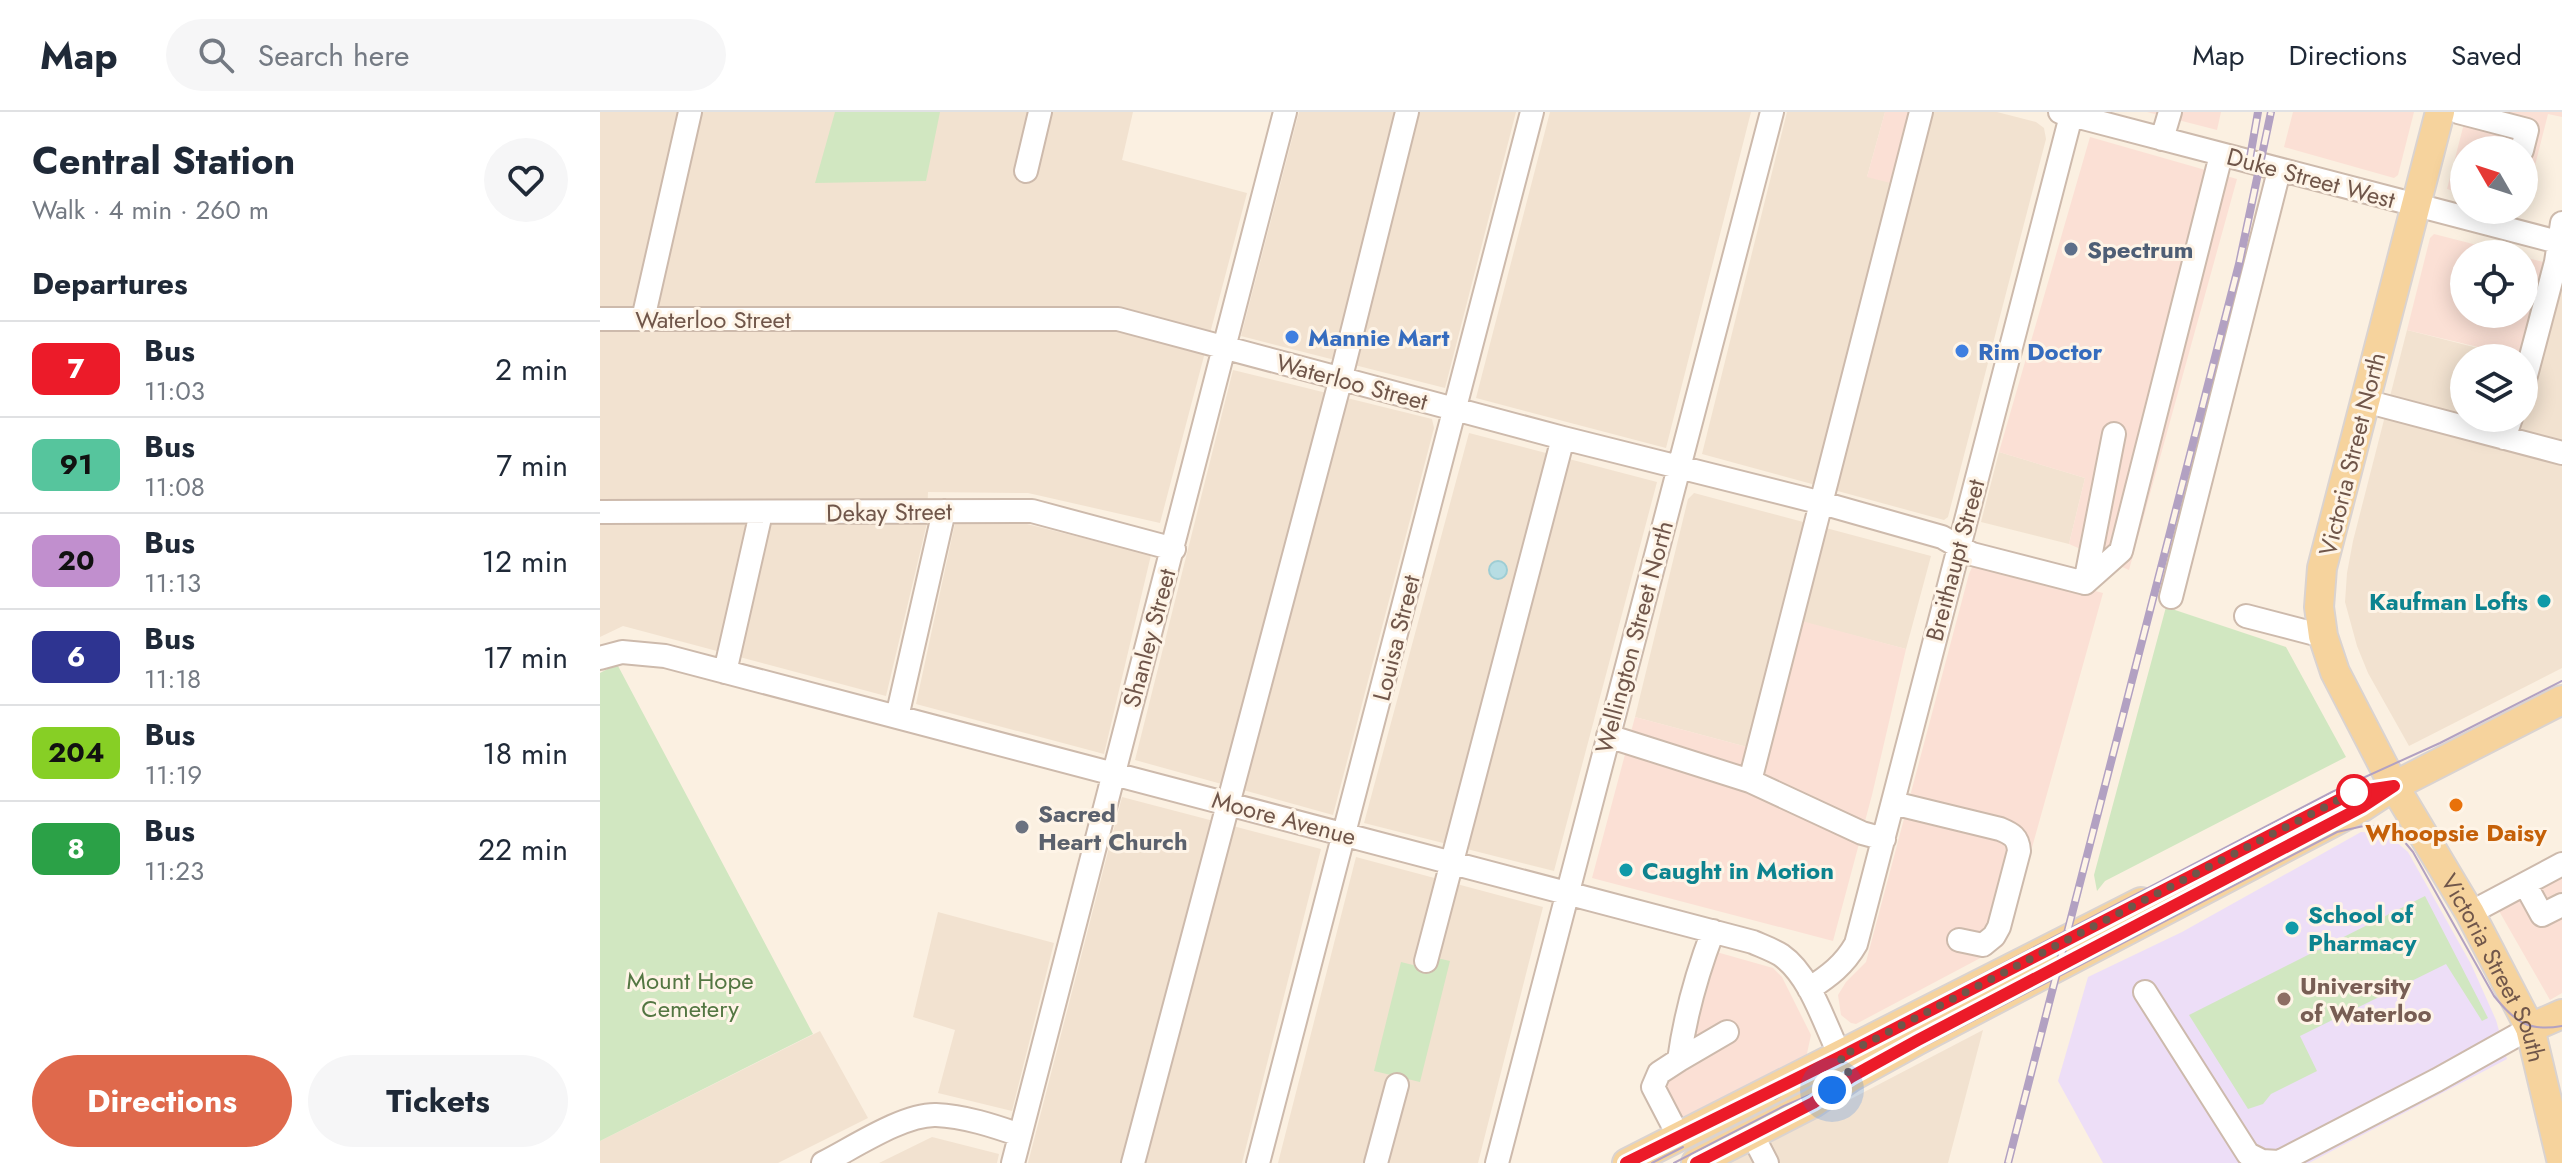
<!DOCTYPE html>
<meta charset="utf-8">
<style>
:root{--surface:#fff;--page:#f6f6f7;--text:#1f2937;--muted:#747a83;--line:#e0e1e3;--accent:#df694c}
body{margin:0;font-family:Jost,sans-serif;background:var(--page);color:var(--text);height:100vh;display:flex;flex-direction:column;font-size:30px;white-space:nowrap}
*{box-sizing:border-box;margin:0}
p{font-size:26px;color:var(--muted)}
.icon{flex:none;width:44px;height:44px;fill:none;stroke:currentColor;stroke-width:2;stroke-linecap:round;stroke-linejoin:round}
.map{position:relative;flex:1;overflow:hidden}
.drawer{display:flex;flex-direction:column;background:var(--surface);width:600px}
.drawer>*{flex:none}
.badge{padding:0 16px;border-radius:12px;font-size:28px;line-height:52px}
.needle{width:52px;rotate:309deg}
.fabs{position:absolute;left:1850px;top:24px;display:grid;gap:16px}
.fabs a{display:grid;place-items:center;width:88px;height:88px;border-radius:50%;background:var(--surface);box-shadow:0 4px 20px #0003;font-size:40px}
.you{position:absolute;width:40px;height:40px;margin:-20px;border:6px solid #fff;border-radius:50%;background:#1a73e8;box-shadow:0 0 0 12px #1a73e833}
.map>.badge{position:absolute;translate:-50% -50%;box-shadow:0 0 0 4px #fff}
h2{padding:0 32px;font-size:30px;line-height:72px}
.round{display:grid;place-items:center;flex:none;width:84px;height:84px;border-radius:42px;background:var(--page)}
.head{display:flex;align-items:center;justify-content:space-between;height:136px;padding:0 32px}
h1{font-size:38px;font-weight:700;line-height:60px}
.action{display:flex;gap:16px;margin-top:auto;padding:16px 32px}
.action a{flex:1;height:92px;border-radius:48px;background:var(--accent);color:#fff;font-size:32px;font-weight:700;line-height:92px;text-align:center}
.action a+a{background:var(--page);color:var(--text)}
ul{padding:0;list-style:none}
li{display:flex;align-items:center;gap:24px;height:96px;padding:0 32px;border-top:2px solid var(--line)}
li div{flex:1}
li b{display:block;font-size:30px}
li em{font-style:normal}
li .badge{min-width:88px;font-weight:700;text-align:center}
header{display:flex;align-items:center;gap:48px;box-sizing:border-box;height:112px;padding:0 40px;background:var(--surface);border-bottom:2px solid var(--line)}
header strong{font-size:38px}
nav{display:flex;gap:44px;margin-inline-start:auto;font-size:28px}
.search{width:560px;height:72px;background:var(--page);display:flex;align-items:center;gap:20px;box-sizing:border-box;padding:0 28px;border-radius:44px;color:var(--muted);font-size:30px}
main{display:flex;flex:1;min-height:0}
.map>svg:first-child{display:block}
.residential{fill:#f2e2d0}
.commercial{fill:#fbe0d5}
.education{fill:#eddef7}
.green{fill:#d1e7c1}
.water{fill:#b7dde3;stroke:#9ecdd4;stroke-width:2}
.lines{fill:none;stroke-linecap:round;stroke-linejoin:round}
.minor-casing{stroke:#cdbaac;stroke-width:26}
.major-casing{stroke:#dad3d0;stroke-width:32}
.minor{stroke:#fff;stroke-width:22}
.major{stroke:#f6d39d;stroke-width:28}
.tram{stroke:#b2a1c2;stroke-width:2}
.rail-casing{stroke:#b2a1c2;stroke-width:8}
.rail{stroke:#fef4e7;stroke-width:5;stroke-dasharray:15;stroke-linecap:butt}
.line-casing{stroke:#fff;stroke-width:18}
.line{stroke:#ec1b29;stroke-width:12}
.walk{stroke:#70564a;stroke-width:8;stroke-dasharray:0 14.4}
.service-dot{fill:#5c6f8a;stroke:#fef4e7;stroke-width:3}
.shop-dot{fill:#3f7fe0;stroke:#fef4e7;stroke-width:3}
.culture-dot{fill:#0f9aa8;stroke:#fef4e7;stroke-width:3}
.stop-dot{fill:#fff;stroke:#ec1b29;stroke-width:4}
.food-dot{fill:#e8710a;stroke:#fef4e7;stroke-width:3}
.worship-dot{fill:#6b7280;stroke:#fef4e7;stroke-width:3}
.education-dot{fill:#8d6e63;stroke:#fef4e7;stroke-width:3}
.labels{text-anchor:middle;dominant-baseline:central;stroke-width:6;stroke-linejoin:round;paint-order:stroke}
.street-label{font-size:24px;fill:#70564a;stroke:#fef4e7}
.service-label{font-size:24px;font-weight:bold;fill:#4e5e75;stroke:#fef4e7;text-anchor:start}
.shop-label{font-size:24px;font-weight:bold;fill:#366cbe;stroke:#fef4e7;text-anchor:start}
.culture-label{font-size:24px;font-weight:bold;fill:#0d838f;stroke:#fef4e7;text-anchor:start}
.worship-label{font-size:24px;font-weight:bold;fill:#5b616d;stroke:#fef4e7;text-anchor:start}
.food-label{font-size:24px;font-weight:bold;fill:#c56008;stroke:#fef4e7}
.park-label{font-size:24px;fill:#537642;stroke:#fef4e7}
.education-label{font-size:24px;font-weight:bold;fill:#785e54;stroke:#fef4e7;text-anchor:start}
</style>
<header>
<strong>Map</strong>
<div class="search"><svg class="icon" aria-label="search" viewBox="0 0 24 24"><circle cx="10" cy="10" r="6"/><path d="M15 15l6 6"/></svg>Search here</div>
<nav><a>Map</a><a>Directions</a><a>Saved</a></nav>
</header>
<main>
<section class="drawer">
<div class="head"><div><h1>Central Station</h1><p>Walk · 4 min · 260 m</p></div><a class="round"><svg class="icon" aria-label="heart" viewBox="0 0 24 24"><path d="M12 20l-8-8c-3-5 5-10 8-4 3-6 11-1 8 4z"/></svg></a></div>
<h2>Departures</h2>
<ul>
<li><span class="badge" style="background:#ec1b29;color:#fff">7</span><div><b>Bus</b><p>11:03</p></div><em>2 min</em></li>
<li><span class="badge" style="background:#56c59d;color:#111">91</span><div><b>Bus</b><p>11:08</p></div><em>7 min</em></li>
<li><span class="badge" style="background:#c18fce;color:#111">20</span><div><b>Bus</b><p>11:13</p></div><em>12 min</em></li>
<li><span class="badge" style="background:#2e3491;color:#fff">6</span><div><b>Bus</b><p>11:18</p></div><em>17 min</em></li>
<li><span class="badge" style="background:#87cf25;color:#111">204</span><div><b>Bus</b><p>11:19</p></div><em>18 min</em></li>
<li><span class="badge" style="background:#2ba147;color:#fff">8</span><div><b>Bus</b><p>11:23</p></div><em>22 min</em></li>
</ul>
<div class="action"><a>Directions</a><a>Tickets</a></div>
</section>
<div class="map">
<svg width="1962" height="1051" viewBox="0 0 1962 1051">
<rect width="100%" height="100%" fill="#fbf0e1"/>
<path class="residential" d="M0 0H533L522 48 647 81 560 411 428 381 328 380 327 411 286 584 23 514 0 525Z
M699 0H916L845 276 641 224Z
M950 0H1151L1066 336 876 286Z
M1187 0H1285L1267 65 1326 0H1397L1436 10 1444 16 1446 27 1348 405 1344 408 1102 342Z
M1962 155V556L1809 634 1768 561 1757 534 1745 490 1747 461 1753 429 1807 218 1917 246H1864V306H1924V248Z
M633 258 832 307 834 316 733 703 535 648Z
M869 321 1057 370 954 759 764 711Z
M1399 340 1485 366 1469 432 1381 410Z
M1094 381 1331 444 1306 537 1187 506 1151 636 1035 605 1088 387Z
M355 411 427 412 551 443 504 642 316 592Z
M522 685 721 737 642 1051H428Z
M756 745 943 795 878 1051H678Z
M338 800 454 831 412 999 338 981 355 918 313 905Z
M1383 918 1348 1051H1128Z
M220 919 268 1006 178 1051H0V1029Z
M332 1025 399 1042 397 1051H279Z"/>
<path class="commercial" d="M1285 0H1326L1306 75 1267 65Z
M1547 0H1621L1617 18Z
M1693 0H1814L1798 63 1794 66 1684 35Z
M1867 0H1962V5L1948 2 1924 97V38H1864V82L1847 77Z
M1490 25 1637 67 1529 458 1469 432 1485 366 1399 340Z
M1834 122 1912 142H1864V202H1924V145L1951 152 1924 246 1807 218 1830 126Z
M1381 449 1503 481 1409 818 1403 834 1256 912 1251 911 1241 903 1238 883 1246 870 1266 850 1369 462 1374 451Z
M1187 505 1306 537 1272 683 1233 829 992 766 1035 605 1151 636Z
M1962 764V881L1950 888 1899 799Z
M1113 839 1173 856 1182 865 1211 923 1206 946 1082 1010 1059 973Z"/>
<path class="education" d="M1761 720 1779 721 1794 728 1808 740 1871 852 1896 908 1907 947 1709 1051H1503L1458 969 1488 865 1582 820Z"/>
<path class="green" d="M235 0H340L326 69 215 71Z
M1566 495 1686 535 1746 645 1505 769 1497 779 1494 763Z
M17 552 213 922 0 1029V561Z
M1825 784 1888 906 1882 909 1846 852 1700 924 1717 959 1671 982 1663 992 1648 997 1589 903Z
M833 845 850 849 820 970 774 959 801 850 829 857Z"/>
<path class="water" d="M889 458a9 9 0 1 1 18 0a9 9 0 1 1-18 0Z"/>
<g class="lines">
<g class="minor-casing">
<path id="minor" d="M1460 0 1962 131
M1858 0 1927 18 1922 38
M1562 27 1570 0
M426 59 440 0
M0 207H518L963 326 1222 391 1342 425 1372 442 1485 471
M43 207 90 0
M1924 271 1956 150 1962 111
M1765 289 1962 341
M1904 326 1911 306
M0 400 432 399 574 437
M1485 471 1521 439 1621 43
M1485 471 1514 322
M1571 485 1679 59
M1646 504 1723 524
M0 546 22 540 65 544 1153 830C1162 834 1173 838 1181 843 1214 866 1227 923 1247 957
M125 560 161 401
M297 605 344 399
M1008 624 1150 669 1262 721 1284 727
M1150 669 1321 0
M1293 691 1400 717C1412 722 1418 725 1419 739L1399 815 1394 824 1383 833 1359 828
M1925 772 1942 803 1962 793
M1870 801 1962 752
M826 849 963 326
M1209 877C1229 864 1244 853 1256 832L1472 0
M1545 880 1648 1042 1662 1049 1679 1050 1837 968 1930 916
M1079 948 1127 920
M1152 1022 1167 1051
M1079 1025 1053 975 1059 961 1079 948C1085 904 1097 861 1113 819
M223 1051C253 1036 303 1002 336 1003 364 1004 394 1014 420 1023
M413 1051 685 0
M533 1051 737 281 807 0
M658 1051 932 0
M776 1051 797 973
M897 1051 1172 0"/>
</g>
<g class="major-casing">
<g id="major">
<path id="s1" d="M1840 0 1722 456 1719 495 1723 524 1735 560 1794 674 1870 801 1930 916 1962 1051"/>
<path d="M1930 916 1962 902"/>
<path d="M1027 1051 1541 790"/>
<path d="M1096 1051 1213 991 1251 965 1318 928 1762 695 1794 674 1962 588"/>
</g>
</g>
<use href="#minor" class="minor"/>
<use href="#major" class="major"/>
<path class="tram" d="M1175 987 1293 909 1732 680 1840 631 1962 569
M1052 1051 1083 1035
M1074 1051 1184 994 1322 935 1737 720 1768 713 1789 718 1803 728 1813 740 1894 884C1915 910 1928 920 1962 914"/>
<g class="rail-casing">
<path id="rail" d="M1649 51 1658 0
M1408 1051 1639 152 1671 0"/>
</g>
<use href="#rail" class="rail"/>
</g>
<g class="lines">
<g class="line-casing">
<path id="line" d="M1026 1051 1240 945 1754 680 1794 674 1762 695 1318 928 1251 965 1213 991 1096 1051"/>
</g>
<use href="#line" class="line"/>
<path class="walk" d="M1232 978 1251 965 1240 945 1754 680"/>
</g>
<circle class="service-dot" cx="1471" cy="137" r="8"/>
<g class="shop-dot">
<circle cx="692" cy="225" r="8"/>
<circle cx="1362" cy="239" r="8"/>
</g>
<g class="culture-dot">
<circle cx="1944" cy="489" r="8"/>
<circle cx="1026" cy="758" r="8"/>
<circle cx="1692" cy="816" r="8"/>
</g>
<circle class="stop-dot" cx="1754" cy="680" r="16"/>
<circle class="food-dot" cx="1856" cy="693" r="8"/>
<circle class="worship-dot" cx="422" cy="715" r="8"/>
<circle class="education-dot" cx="1684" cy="887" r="8"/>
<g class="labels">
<g class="street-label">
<text transform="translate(1711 66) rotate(15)">Duke Street West</text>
<text x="113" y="207">Waterloo Street</text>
<text transform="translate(752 270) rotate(15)">Waterloo Street</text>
<text transform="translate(1752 342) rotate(-76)">Victoria Street North</text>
<text transform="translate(289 400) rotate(-1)">Dekay Street</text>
<text transform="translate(1355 448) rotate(-75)">Breithaupt Street</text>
<text transform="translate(1034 525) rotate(-75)">Wellington Street North</text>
<text transform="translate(549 526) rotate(-75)">Shanley Street</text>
<text transform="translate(796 526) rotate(-76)">Louisa Street</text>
<text transform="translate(684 706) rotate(15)">Moore Avenue</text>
<text stroke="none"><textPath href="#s1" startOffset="914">Victoria Street South</textPath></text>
</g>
<g class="service-label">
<text x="1487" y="137">Spectrum</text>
</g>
<g class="shop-label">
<text x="708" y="225">Mannie Mart</text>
<text x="1378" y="239">Rim Doctor</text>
</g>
<g class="culture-label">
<text x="1928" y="489" text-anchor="end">Kaufman Lofts</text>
<text x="1042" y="758">Caught in Motion</text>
<text x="1708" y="802">School of<tspan x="1708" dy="28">Pharmacy</tspan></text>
</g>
<g class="worship-label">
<text x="438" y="701">Sacred<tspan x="438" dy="28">Heart Church</tspan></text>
</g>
<g class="food-label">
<text x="1856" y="720">Whoopsie Daisy</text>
</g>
<g class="park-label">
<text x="90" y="868">Mount Hope<tspan x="90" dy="28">Cemetery</tspan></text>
</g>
<g class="education-label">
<text x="1700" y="873">University<tspan x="1700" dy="28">of Waterloo</tspan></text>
</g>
</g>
</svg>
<div class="fabs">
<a><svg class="needle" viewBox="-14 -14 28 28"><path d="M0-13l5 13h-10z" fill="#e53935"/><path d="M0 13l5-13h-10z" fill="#747a83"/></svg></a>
<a><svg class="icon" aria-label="locate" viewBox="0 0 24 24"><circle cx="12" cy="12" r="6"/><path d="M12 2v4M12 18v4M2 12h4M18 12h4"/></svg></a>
<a><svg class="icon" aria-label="layers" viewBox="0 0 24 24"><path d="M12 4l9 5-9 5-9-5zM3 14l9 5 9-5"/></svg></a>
</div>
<div class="you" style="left:1232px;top:978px"></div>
</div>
</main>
